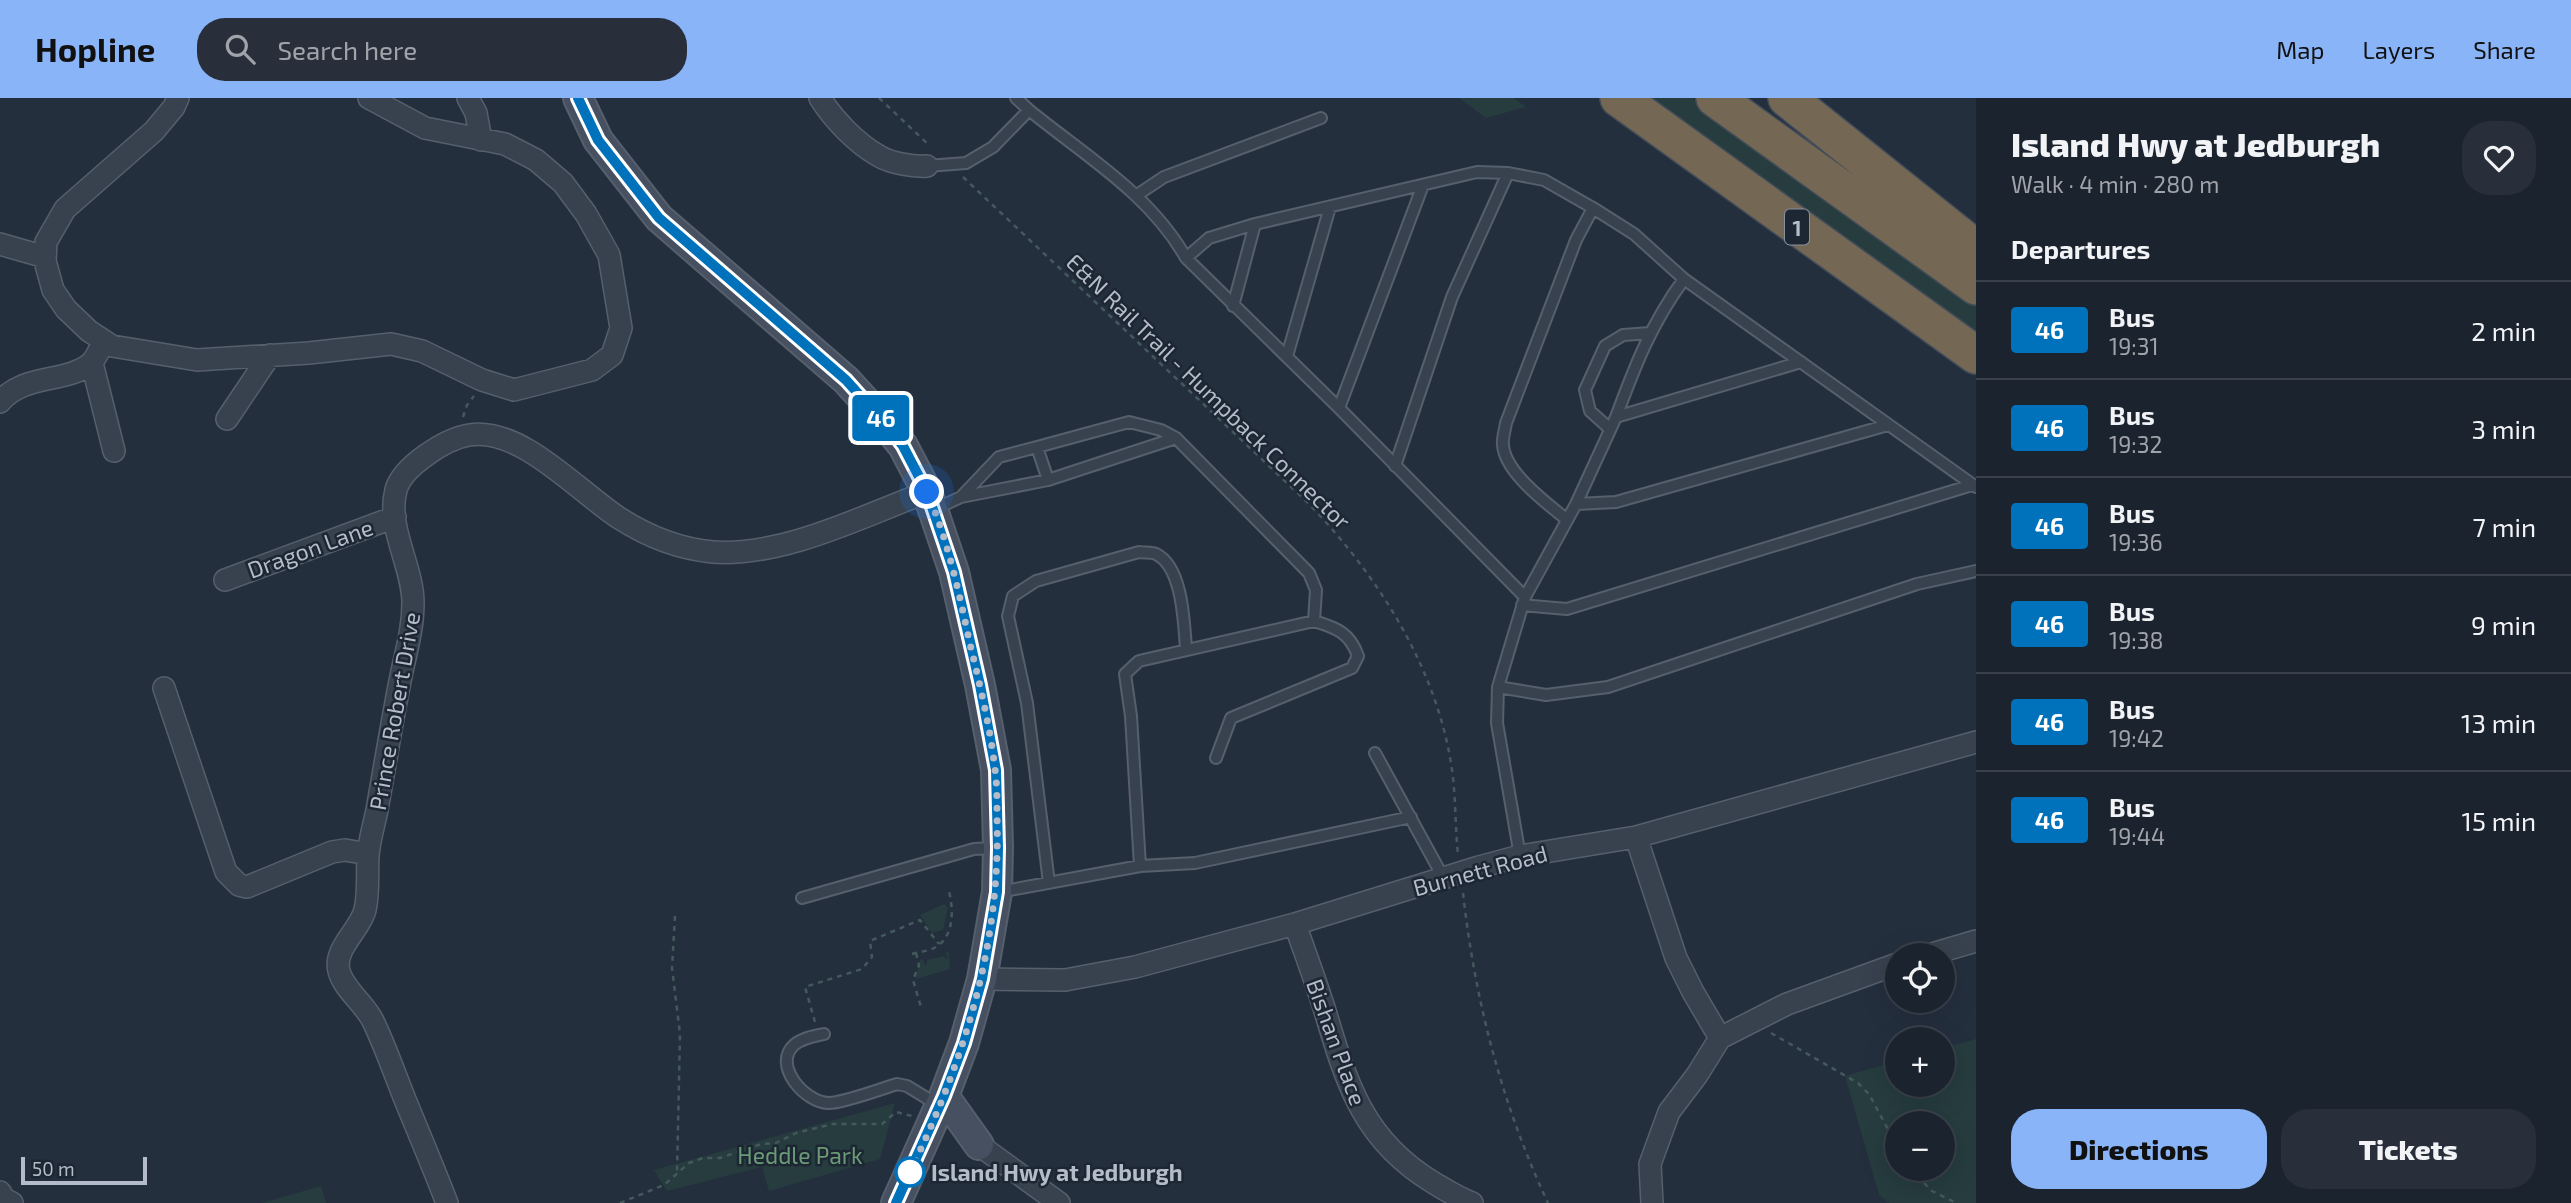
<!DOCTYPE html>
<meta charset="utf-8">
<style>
:root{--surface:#1b232e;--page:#282f3a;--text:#f1f3f6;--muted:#a0a4aa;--line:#39404a;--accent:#8ab4f8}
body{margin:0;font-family:"Exo 2",sans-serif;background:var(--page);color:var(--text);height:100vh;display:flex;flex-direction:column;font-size:26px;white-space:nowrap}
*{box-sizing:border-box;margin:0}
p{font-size:23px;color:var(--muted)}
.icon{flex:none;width:38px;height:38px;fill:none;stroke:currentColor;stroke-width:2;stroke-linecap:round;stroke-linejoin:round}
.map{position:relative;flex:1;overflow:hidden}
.details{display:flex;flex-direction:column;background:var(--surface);width:595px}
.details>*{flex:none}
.badge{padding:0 14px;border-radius:5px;font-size:24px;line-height:46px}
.controls{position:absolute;left:1885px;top:845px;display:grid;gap:14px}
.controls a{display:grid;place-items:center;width:70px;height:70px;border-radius:50%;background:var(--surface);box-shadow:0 7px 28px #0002,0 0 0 2px var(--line);font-size:35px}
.scale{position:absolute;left:21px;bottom:18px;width:126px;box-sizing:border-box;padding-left:7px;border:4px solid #b4bcc9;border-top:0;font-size:19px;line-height:24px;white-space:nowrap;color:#b4bcc9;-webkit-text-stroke:5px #1d2633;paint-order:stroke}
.you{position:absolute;width:35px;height:35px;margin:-18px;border:5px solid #fff;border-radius:50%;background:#1a73e8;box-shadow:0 0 0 10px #1a73e833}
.map>.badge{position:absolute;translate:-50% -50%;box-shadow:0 0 0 4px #fff}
h2{padding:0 35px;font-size:26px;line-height:63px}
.round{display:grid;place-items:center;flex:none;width:74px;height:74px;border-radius:28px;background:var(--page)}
.head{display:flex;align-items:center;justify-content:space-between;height:119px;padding:0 35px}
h1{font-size:33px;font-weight:800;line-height:52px}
.button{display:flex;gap:14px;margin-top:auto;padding:14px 35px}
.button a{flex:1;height:80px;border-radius:28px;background:var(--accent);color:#111;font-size:28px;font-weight:800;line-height:80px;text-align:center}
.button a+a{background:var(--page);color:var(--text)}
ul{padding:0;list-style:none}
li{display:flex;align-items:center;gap:21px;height:98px;padding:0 35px;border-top:2px solid var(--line)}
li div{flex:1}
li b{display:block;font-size:26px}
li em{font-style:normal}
li .badge{min-width:77px;font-weight:700;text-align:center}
header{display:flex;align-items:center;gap:42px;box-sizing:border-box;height:98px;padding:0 35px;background:var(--accent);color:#111}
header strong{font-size:33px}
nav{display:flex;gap:38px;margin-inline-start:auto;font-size:24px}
.search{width:490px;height:63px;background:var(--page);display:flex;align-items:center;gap:18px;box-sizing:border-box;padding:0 24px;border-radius:28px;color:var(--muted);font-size:26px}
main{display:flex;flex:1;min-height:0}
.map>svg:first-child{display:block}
.green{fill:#263c3f;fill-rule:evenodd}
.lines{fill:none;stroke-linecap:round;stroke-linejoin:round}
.service-casing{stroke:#565f6c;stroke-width:14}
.minor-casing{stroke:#565f6c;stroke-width:24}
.secondary-casing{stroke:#565f6c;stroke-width:32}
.motorway-casing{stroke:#434c59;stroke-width:40}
.path{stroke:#44595c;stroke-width:2.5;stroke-dasharray:5 5;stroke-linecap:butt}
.service{stroke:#38414e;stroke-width:10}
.minor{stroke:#38414e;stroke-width:21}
.secondary{stroke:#465061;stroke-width:28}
.motorway{stroke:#746855;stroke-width:37}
.line-casing{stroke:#fff;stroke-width:16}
.line{stroke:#0072bc;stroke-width:10}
.walk{stroke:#b4bcc9;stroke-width:7;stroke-dasharray:0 12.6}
.stop-dot{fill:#fff;stroke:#0072bc;stroke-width:3.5}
.labels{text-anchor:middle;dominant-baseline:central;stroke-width:5;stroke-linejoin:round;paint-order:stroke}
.shield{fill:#1d2633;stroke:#878f9c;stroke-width:2}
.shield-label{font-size:21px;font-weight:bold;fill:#b4bcc9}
.street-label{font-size:23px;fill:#b4bcc9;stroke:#1d2633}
.park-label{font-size:23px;fill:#6b9a76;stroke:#1d2633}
.stop-label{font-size:23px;font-weight:bold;fill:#b4bcc9;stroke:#1d2633;text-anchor:start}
</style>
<header>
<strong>Hopline</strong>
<div class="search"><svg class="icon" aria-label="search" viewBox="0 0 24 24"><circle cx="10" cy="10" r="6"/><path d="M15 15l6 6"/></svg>Search here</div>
<nav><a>Map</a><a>Layers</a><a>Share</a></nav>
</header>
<main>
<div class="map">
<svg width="1976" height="1105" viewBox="0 0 1976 1105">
<rect width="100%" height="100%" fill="#242f3e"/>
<path class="green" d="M1459 0H1514L1526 9 1486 20Z
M1651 0H1692L1976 204V233Z
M944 806 948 809 943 832 932 835 920 817Z
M946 854H949L950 871 916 881 920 862 923 861 925 867 927 866V862L944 858 946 861 948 860Z
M1976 941V1105H1889L1879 1097 1845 978 1897 963V987H1942L1943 950ZM1897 1026H1942V1071H1897Z
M895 1005 880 1061 769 1093 762 1069 667 1093 654 1072Z
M321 1088 326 1105H262Z"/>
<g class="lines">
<g class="service-casing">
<path id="service" d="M1016 0 1029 12C1084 57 1150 96 1186 160L1339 310 1525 499
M927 68 966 65 993 49 1029 12
M1137 97 1164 79 1321 20
M1186 160 1209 140 1255 126 1477 74 1508 75 1544 82 1593 110 1634 136 1684 181 1976 389
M1233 208 1255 126
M1287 258 1330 109
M1339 310 1423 87
M1616 319C1635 268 1651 226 1684 181
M1610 331 1590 313 1585 292 1605 248 1623 237 1650 235
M1037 349 1048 382
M1395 368 1452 199 1508 75
M961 399 999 359 1037 349 1129 324 1161 332 1176 340 1309 475 1316 492 1314 523
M1576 406 1616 404 1888 327
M935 411 961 399 1048 382 1176 340
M1567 422C1547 405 1505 375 1503 347 1502 341 1505 332 1506 325L1576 142 1593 110
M1522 507 1567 511 1972 387
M1498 589 1546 597 1608 589 1917 486 1976 473
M1375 655 1443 779
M1520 758 1497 625 1498 589 1525 499 1576 406 1616 319 1801 264
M1140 768 1131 618 1125 576 1139 563 1314 523C1337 530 1350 535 1358 558L1352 570 1231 620 1216 660
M1049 785 1027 605 1008 518 1013 498 1036 483 1139 454C1144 455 1152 454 1156 456 1183 469 1184 526 1186 551
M999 794 1140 768 1195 765 1411 719
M802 800 974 751 995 750
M824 936C814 938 802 940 794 947 772 967 805 1005 829 1005 843 1005 881 991 897 986L907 988 938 1007"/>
</g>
<g class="minor-casing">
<path id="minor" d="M178 0 174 9 154 33 65 111 46 144 45 163 53 192 66 211 89 233 112 248 197 262 309 255 391 246 422 253 482 282 514 292 592 272 612 257 621 230 609 157 586 116 563 85 536 62 505 46 425 30 369 0
M468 0 476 15 481 42
M820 0C833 21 857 46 879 58 890 65 914 69 927 68
M0 146 45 159
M92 265 114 353
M0 304C23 276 66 285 90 266 96 261 100 250 104 243
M227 321 270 257
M225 482 395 419
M164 590 226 774 239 787 247 789 332 754 345 752 368 756
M1636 739 1676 860 1693 894 1720 940 1697 977 1669 1014 1650 1066 1652 1105
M1295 826C1305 855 1316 884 1325 913 1347 987 1364 1043 1434 1085 1446 1092 1458 1100 1472 1105
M1925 858 1976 843
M982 881 1065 882 1135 869 1295 826 1479 769 1520 758 1636 739 1976 644
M1720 940 1787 906 1897 866
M979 1047 1059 1105
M0 1094 4 1101 12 1105
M447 1105C434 1071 420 1038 406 1004 395 977 386 950 373 923 365 906 344 892 339 873 333 851 360 832 365 812 369 795 367 776 368 758 369 743 374 727 377 712 385 667 392 623 401 578 406 554 413 531 413 505 413 468 386 429 396 392 402 369 445 341 469 337 520 328 579 394 619 420 647 438 680 451 713 454 783 459 863 418 927 394"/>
</g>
<g class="secondary-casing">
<path id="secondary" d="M578 0 598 42 659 120 846 282 876 315 903 348 927 394 954 474 980 587 996 672 998 749 997 794 982 881 964 945 944 998 896 1105
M944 998 979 1047"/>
</g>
<g class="motorway-casing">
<path id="motorway" d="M1619 0 1976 257
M1715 0 1976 188
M1787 0 1976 151"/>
</g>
<path class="path" d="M879 0 930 48
M963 79 1307 404C1377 476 1438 571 1452 672 1456 700 1455 729 1458 757
M463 319 467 307 474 298
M1463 795C1475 903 1502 1007 1548 1105
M675 818 672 870 680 936 677 1075
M916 855 919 867 913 882 921 909
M912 856C919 854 928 853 934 850 955 840 954 809 948 790
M815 924 805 889 862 871 872 859 870 843 920 822 939 846
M1771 935 1858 985 1869 996 1897 1048
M1910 1071 1932 1093 1956 1105
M620 1105 664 1087 689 1065 703 1060H720L761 1046 776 1045 796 1035 833 1026H882L896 1014 912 1018"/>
<use href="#service" class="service"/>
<use href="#minor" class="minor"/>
<use href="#secondary" class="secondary"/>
<use href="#motorway" class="motorway"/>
</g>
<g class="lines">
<g class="line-casing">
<path id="line" d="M578 0 598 42 659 120 846 282 890 331 903 348 927 394 954 474 980 587 996 672 998 750 997 794 982 881 964 945 944 998 896 1105"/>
</g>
<use href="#line" class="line"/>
<path class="walk" d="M910 1074C965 960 1001 846 997 718 997 702 997 686 995 671 990 629 980 587 970 546 959 495 948 442 927 394"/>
</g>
<circle class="stop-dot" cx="910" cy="1074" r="14"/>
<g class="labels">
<rect class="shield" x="1785" y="111.5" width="24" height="35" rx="5"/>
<g class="shield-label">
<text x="1797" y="129">1</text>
</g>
<g class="street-label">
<text transform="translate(1209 293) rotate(44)">E&amp;N Rail Trail - Humpback Connector</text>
<text transform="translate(310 450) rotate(-20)">Dragon Lane</text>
<text transform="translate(394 613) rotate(-80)">Prince Robert Drive</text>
<text transform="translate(1480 772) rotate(-15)">Burnett Road</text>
<text transform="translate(1337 944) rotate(70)">Bishan Place</text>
</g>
<g class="park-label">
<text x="800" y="1057">Heddle Park</text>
</g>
<g class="stop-label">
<text x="931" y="1074">Island Hwy at Jedburgh</text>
</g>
</g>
</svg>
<div class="controls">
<a><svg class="icon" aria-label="locate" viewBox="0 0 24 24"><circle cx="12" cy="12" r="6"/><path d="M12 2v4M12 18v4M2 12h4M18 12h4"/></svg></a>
<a>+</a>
<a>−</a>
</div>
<div class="scale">50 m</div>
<div class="you" style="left:927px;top:394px"></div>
<b class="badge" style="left:881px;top:320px;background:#0072bc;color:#fff">46</b>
</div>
<section class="details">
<div class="head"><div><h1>Island Hwy at Jedburgh</h1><p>Walk · 4 min · 280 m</p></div><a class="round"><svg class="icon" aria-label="heart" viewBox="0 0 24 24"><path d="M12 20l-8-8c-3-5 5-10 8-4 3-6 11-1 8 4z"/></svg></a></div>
<h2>Departures</h2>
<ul>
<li><span class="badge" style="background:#0072bc;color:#fff">46</span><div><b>Bus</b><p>19:31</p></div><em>2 min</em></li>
<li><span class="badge" style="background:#0072bc;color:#fff">46</span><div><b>Bus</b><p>19:32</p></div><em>3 min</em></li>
<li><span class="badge" style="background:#0072bc;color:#fff">46</span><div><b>Bus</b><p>19:36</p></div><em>7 min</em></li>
<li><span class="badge" style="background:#0072bc;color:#fff">46</span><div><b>Bus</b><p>19:38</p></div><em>9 min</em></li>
<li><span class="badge" style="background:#0072bc;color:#fff">46</span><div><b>Bus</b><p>19:42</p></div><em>13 min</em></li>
<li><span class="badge" style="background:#0072bc;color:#fff">46</span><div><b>Bus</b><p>19:44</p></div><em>15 min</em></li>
</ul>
<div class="button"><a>Directions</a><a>Tickets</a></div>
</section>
</main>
